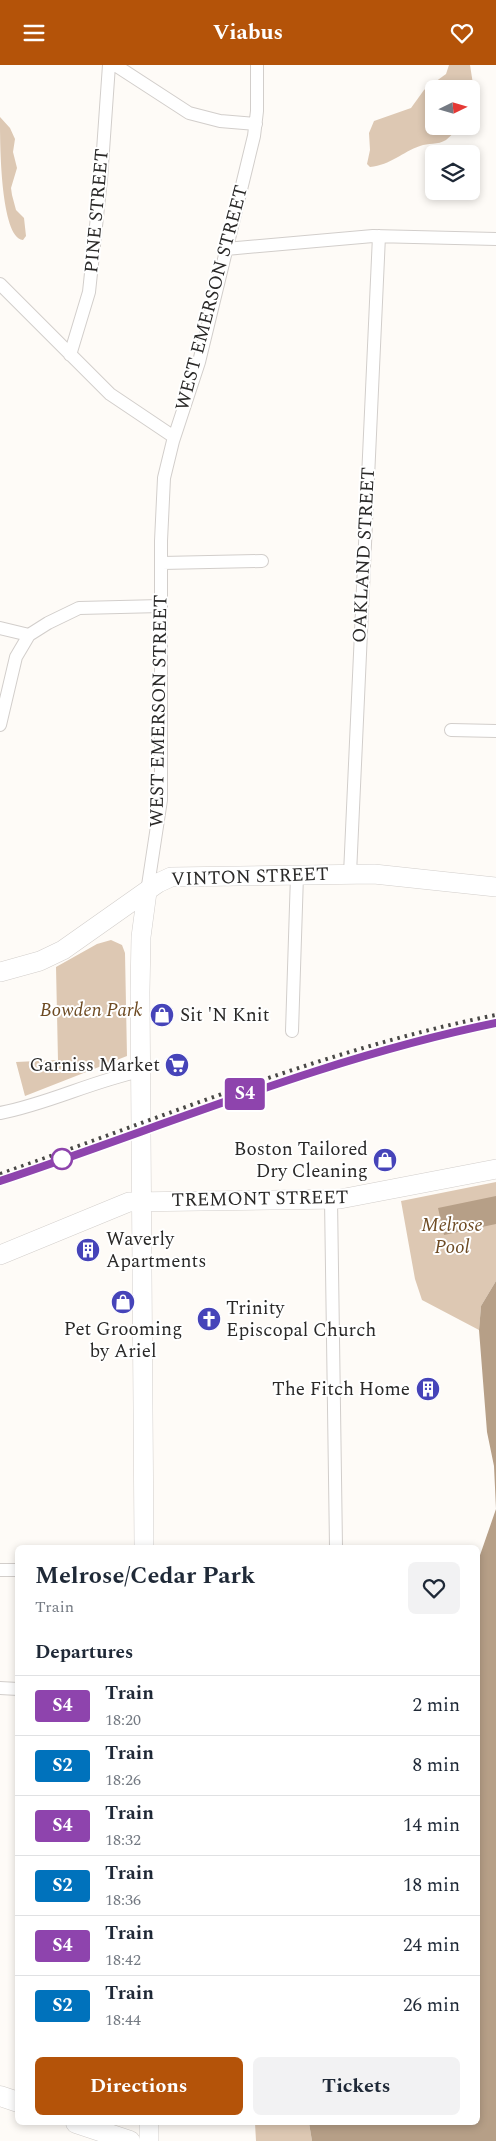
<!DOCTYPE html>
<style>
:root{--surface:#fff;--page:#f2f2f3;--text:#1f2937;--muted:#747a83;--line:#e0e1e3;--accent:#b45309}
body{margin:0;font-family:Spectral,serif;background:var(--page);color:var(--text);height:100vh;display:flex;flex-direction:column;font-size:19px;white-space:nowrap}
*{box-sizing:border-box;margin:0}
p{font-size:16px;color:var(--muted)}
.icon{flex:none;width:28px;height:28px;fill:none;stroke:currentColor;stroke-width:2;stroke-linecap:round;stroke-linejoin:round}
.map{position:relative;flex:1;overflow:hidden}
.panel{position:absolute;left:15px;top:1480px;width:465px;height:580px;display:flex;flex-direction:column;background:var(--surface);border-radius:8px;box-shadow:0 2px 8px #0003}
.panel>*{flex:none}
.badge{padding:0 10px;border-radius:4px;font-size:18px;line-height:32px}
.needle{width:32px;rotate:85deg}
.fabs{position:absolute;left:425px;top:15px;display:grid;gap:10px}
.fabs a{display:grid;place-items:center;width:55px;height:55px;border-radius:8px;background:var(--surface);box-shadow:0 2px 8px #0003;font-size:25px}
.map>.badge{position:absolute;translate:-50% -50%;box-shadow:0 0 0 2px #fff}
h2{padding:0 20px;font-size:19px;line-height:45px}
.round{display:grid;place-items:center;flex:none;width:52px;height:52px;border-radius:8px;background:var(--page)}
.summary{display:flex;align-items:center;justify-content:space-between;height:85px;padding:0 20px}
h1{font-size:24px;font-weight:700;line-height:38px}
.button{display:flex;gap:10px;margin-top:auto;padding:10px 20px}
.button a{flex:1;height:58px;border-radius:8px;background:var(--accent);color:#fff;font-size:20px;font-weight:700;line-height:58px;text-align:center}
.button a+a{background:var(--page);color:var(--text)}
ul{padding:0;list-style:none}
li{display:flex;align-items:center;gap:15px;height:60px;padding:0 20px;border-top:1px solid var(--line)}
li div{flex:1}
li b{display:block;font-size:19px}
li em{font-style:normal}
li .badge{min-width:55px;font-weight:700;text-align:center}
header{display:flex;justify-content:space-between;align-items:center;height:65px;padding:0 20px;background:var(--accent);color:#fff;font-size:22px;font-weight:700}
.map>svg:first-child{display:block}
.green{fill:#ddc8b3}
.water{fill:#b69f87}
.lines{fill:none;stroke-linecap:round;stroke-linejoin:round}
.street-casing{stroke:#d2cecb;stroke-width:14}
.secondary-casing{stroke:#d2cecb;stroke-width:20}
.primary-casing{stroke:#d2cecb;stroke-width:21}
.street{stroke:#fff;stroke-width:12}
.secondary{stroke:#fff;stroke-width:19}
.primary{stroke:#fff;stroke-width:20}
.rail{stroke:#494846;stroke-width:4;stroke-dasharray:2.5 5;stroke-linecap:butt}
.line-casing{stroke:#fff;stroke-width:11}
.line{stroke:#8e44ad;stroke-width:8}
.stop-dot{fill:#fff;stroke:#8e44ad;stroke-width:2.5}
.labels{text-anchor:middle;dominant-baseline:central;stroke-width:4;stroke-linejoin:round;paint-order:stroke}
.street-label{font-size:19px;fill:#2a2928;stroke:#fff}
.park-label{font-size:19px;font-style:italic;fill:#6d4a22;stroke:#fff}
.poi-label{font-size:19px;fill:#2a2928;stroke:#fff;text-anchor:start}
</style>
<header><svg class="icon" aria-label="menu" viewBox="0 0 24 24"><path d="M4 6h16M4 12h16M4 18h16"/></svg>Viabus<svg class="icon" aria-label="heart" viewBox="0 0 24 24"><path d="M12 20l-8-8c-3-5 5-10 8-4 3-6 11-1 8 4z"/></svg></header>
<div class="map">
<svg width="496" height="2076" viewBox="0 0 496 2076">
<rect width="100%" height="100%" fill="#fefbf7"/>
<path class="green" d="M449 0H470L478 51 476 56 471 57V24H434V61H460C455 66 451 71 446 75 438 80 428 78 420 81 402 87 391 100 370 102L367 99 370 85 369 68 374 56 411 43 424 25 446 9Z
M0 52 10 63 15 74 13 87 17 103 11 123 12 130 16 145 24 153 26 171 23 175C0 173 0 75 0 52Z
M111 875 122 880 125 888 127 991 25 1031 16 997 58 995 56 902 97 879Z
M496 1117V1216L481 1241 479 1265 422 1235 415 1214 401 1136Z
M255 2058H309L312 2076H256Z"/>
<path class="water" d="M496 1131V1159L444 1170 438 1143Z
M496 1216V2076H312L309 2058H478V1496L496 1444 494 1401 487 1367 479 1265 481 1241Z"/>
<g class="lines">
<g class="street-casing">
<path id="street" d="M115 0 189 48 220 56 256 59
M226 184 373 171 496 174
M0 219 110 329 174 372
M70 290 89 227 101 114 109 0
M162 498 262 496
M0 563 29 570
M0 660 16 592 29 570 48 558 79 543 161 541
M451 665 496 666
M350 809 379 171
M147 827 161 735V476L164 413 173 376 199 297 254 71 257 46V0
M292 966 297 810
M0 1048C48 1039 92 1016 141 1006
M331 1134 336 1482
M0 1505H18
M0 1623 18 1624"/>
</g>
<g class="secondary-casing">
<path id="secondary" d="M0 907 40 896 63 885 158 818 171 812 374 809 496 822
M0 1190 129 1137 340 1134 496 1104
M144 1482 140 927 141 872 147 827
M149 2058V2076"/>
</g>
<g class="primary-casing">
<path id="primary" d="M0 2031 18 2037
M76 2058 130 2076"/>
</g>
<use href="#street" class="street"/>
<use href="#secondary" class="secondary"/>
<use href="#primary" class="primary"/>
<path class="rail" d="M119 1074C243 1030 366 984 496 958
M0 1109C164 1052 325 984 496 950"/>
</g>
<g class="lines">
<g class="line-casing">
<path id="line" d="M0 1116C165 1061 325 993 496 958"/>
</g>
<use href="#line" class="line"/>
</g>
<defs>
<g id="shop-disc" transform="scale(1.25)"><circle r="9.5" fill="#4644b9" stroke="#fff"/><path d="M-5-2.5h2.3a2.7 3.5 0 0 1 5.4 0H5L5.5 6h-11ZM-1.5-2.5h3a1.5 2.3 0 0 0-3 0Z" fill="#fff"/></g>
<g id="supermarket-disc" transform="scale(1.25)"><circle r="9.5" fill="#4644b9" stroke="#fff"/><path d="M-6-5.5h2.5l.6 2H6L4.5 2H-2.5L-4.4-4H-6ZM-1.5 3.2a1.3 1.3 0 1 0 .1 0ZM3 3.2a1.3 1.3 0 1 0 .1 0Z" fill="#fff"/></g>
<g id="building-disc" transform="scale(1.25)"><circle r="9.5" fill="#4644b9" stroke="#fff"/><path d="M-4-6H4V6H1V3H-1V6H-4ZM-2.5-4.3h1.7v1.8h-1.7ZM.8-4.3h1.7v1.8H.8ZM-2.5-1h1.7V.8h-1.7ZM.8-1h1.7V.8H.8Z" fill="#fff"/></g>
<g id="church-disc" transform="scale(1.25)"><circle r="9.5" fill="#4644b9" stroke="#fff"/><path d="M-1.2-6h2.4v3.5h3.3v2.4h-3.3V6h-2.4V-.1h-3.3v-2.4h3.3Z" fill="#fff"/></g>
</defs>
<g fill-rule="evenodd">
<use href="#shop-disc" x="162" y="950"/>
<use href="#supermarket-disc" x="177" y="1000"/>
<use href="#shop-disc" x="385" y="1095"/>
<use href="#building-disc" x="88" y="1185"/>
<use href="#shop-disc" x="123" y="1237"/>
<use href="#church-disc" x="209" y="1254"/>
<use href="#building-disc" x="428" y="1324"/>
</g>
<circle class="stop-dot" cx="62" cy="1094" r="10"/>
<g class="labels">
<g class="street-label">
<text transform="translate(97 146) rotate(-85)">PINE STREET</text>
<text transform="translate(212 233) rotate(-75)">WEST EMERSON STREET</text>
<text transform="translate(364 490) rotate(-87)">OAKLAND STREET</text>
<text transform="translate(159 646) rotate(-89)">WEST EMERSON STREET</text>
<text transform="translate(250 812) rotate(-2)">VINTON STREET</text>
<text transform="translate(260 1134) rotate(-1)">TREMONT STREET</text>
</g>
<g class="park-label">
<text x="91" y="945">Bowden Park</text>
<text x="452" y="1160">Melrose<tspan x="452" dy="22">Pool</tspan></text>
</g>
<g class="poi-label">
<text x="180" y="950">Sit 'N Knit</text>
<text x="160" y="1000" text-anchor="end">Garniss Market</text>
<text x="368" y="1084" text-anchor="end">Boston Tailored<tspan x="368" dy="22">Dry Cleaning</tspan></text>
<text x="106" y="1174">Waverly<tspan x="106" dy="22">Apartments</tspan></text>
<text x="226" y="1243">Trinity<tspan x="226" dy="22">Episcopal Church</tspan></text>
<text x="123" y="1264" text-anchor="middle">Pet Grooming<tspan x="123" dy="22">by Ariel</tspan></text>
<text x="410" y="1324" text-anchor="end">The Fitch Home</text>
</g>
</g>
</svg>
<div class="fabs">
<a><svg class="needle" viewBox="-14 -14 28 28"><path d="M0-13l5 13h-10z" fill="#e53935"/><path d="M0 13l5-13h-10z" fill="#747a83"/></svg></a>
<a><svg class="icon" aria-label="layers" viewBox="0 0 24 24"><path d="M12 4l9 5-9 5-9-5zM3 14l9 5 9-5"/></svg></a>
</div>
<b class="badge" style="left:245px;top:1029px;background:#8e44ad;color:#fff">S4</b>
<section class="panel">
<div class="summary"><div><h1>Melrose/Cedar Park</h1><p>Train</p></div><a class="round"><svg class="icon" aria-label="heart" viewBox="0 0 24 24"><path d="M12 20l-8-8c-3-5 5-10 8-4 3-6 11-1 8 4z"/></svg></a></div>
<h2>Departures</h2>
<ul>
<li><span class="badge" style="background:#8e44ad;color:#fff">S4</span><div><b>Train</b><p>18:20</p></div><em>2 min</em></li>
<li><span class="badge" style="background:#0072bc;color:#fff">S2</span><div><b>Train</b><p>18:26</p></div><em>8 min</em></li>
<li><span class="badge" style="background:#8e44ad;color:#fff">S4</span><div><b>Train</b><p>18:32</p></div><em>14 min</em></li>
<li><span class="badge" style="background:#0072bc;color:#fff">S2</span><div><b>Train</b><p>18:36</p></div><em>18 min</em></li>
<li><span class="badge" style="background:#8e44ad;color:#fff">S4</span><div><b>Train</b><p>18:42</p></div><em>24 min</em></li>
<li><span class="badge" style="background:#0072bc;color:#fff">S2</span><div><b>Train</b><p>18:44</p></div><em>26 min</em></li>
</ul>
<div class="button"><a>Directions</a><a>Tickets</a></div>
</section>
</div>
